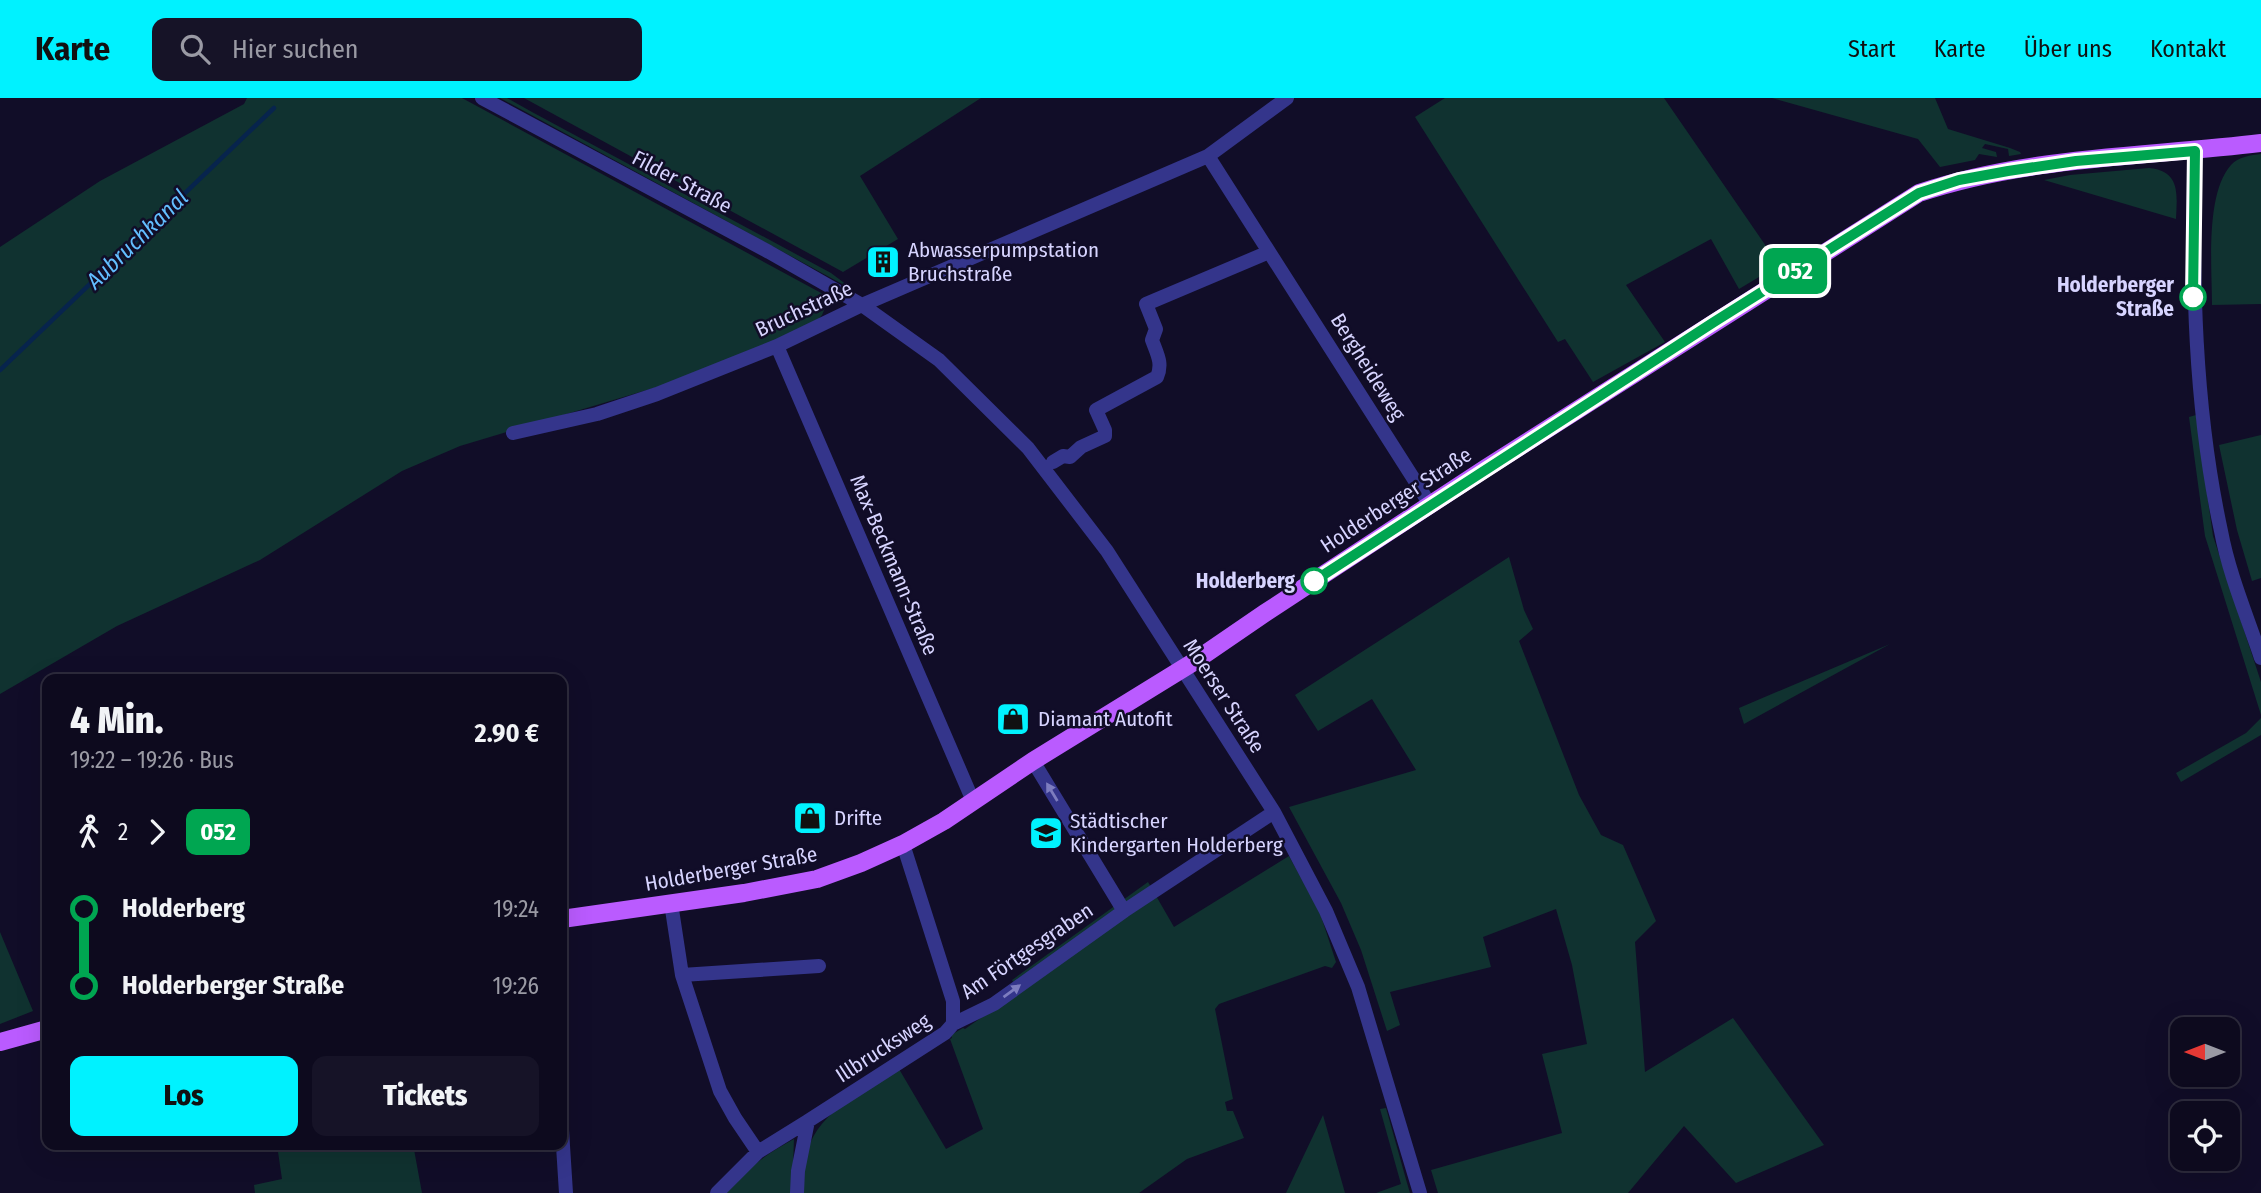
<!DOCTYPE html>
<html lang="de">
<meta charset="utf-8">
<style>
:root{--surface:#0d0a1e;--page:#161327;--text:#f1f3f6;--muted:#9a9aa4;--line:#2d2b3c;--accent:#00f2ff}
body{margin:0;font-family:"Fira Sans Condensed",sans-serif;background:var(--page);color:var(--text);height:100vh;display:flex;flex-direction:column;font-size:26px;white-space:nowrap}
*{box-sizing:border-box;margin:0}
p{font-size:23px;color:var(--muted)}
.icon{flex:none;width:38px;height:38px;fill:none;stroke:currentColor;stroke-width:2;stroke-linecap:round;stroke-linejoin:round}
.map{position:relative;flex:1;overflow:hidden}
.drawer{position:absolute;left:42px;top:576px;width:525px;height:476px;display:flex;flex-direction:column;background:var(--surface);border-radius:14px;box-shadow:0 7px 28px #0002,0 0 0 2px var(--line)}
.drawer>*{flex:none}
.badge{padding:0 14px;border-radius:10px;font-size:24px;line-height:46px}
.needle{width:46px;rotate:270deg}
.fabs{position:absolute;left:2170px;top:919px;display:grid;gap:14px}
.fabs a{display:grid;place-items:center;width:70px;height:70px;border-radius:14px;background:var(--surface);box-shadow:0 7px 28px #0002,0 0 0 2px var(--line);font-size:35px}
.map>.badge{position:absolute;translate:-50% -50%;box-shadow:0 0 0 4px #fff}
.legs{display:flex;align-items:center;gap:10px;height:77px;padding:0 28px;font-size:23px}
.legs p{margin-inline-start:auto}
.summary{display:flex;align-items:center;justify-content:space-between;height:119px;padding:0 28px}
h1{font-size:38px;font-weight:800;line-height:52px}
.cta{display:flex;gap:14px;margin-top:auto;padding:14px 28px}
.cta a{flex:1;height:80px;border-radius:14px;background:var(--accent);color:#111;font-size:28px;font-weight:800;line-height:80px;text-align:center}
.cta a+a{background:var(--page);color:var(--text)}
ul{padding:0 28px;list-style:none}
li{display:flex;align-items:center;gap:24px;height:77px;font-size:26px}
li i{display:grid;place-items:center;width:10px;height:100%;margin:0 9px;background:currentColor}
li i::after{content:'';width:18px;height:18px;margin:-9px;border:5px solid;border-radius:50%;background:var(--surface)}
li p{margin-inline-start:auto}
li:first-child i{background:linear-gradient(#0000 50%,currentColor 0)}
li:last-child i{background:linear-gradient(currentColor 50%,#0000 0)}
header{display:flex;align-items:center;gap:42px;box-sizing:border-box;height:98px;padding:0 35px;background:var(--accent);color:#111}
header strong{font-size:33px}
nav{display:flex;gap:38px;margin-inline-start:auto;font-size:24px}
.search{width:490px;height:63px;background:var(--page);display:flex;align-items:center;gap:18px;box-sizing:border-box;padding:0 24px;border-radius:14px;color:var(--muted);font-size:26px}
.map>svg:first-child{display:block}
.green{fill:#103230}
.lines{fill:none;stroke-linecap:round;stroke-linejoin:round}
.stream{stroke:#07244d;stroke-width:4.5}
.minor{stroke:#34358b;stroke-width:14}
.major{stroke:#ba5bff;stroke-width:18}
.oneway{fill:#7d7dbf}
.line-1-casing{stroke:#fff;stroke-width:16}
.line-1{stroke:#00a651;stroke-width:10}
.stop-1-dot{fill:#fff;stroke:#00a651;stroke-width:3.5}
.labels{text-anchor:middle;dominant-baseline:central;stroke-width:5;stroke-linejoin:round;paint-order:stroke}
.street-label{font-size:21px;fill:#d7d4ff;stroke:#110d28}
.poi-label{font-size:21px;fill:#d7d4ff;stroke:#110d28;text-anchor:start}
.stop-label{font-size:21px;font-weight:bold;fill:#d7d4ff;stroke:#110d28;text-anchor:end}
.water-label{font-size:23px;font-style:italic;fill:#62beff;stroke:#110d28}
</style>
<header>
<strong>Karte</strong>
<div class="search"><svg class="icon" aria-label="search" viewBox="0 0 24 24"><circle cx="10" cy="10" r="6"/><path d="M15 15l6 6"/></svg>Hier suchen</div>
<nav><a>Start</a><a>Karte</a><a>Über uns</a><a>Kontakt</a></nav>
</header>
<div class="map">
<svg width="2261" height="1095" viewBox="0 0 2261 1095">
<rect width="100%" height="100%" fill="#110d28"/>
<path class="green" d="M247 0H462L823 196 826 208 822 217 816 224 769 247 667 286 460 348 402 373 260 462 117 528 0 596V149L100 83 244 6Z
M500 0H507L532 14 831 175 847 187H844Z
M524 0H981L860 78 898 141 843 174Z
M1445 0H1664L1779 167 1739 191 1711 141 1626 187 1665 244 1593 284 1565 241 1558 244 1415 19Z
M1772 0H1935L1948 31 2010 50 2020 54 2021 56 2009 58 2008 51 1985 46 1982 50 1996 54 1997 59 1979 56 1975 62 1940 69 1918 41Z
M2261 56V206L2212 207C2212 170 2205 96 2231 67 2238 59 2251 57 2261 56Z
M2149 70C2181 73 2177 97 2176 121L2044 82 2070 77Z
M2196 317 2213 438 2261 584V617L2205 438 2189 319Z
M2261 337V480L2252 483 2237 432 2219 347Z
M1509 459 1524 512 1533 531 1519 543 1579 697 1601 737 1623 747 1656 823 1635 844 1645 974 1733 920 1824 1047 1736 1085 1684 1028 1628 1095H1438L1431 1072 1562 1035 1542 956 1587 946 1572 867 1556 811 1483 839 1491 869 1390 894 1400 927 1387 933 1361 852 1341 805 1289 709 1416 672 1372 601 1318 633 1295 597Z
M1890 546 1744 626 1739 610Z
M2261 620V637L2181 684 2176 675 2246 635Z
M1289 758 1320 815 1336 864 1332 870 1325 868 1219 906 1215 911 1233 1001 1225 1004 1227 1013H1233L1244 1040 1187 1061 1139 1095H804C804 1080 804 1066 808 1052 819 1012 867 992 899 971L946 1051 983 1031 950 941 952 940 951 937 963 930 965 931 1018 894 1012 882 1148 784 1174 829Z
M0 834 33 913 0 926Z
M1386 1010 1407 1085 1410 1095H1376L1401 1086 1380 1011Z
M1323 1017 1345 1095H1286Z
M794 1041 792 1095H722C744 1073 766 1056 794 1041Z
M413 1046 422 1095H255L254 1087 282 1081 277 1047Z"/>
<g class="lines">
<path class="stream" d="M0 272 274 10"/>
<path class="minor" d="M482 0 769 154 862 207 939 262 1028 350 1107 453 1274 714 1326 813 1358 889 1420 1095
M2195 53C2192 181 2194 308 2221 433 2229 476 2247 518 2261 560
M1208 58 1431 408
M777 248 973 703
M513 335 597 316 657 296 777 248 862 207 1208 58 1287 0
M1053 364 1063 358 1070 359 1081 349 1105 338V332L1096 312 1157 279C1163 265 1157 256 1152 242L1156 231 1146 206 1269 154
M671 805 682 877 720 993 735 1020 758 1054
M1124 813 1274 714
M682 877 819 868
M953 926 994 906 1124 813 1033 663
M562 1032 566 1095
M717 1095 758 1054 808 1023
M797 1095 798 1073 808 1023 945 935 953 926V903L903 746"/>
<path class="major" d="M562 821 744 795 817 781 861 765 903 746 944 723 1033 663 1192 565 1265 515 1486 370 1919 95C2029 58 2147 59 2261 45
M0 944 47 931"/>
</g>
<defs><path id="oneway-solid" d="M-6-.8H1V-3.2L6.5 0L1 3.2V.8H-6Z" transform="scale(1.75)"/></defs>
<g class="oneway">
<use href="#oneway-solid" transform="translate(1052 694) rotate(-121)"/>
<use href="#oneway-solid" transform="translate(1012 893) rotate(-36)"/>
</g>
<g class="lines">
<g class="line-1-casing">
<path id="line-1" d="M1314 483 1714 224 1919 95 1959 82 2008 73 2076 63 2195 53 2193 199"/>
</g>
<use href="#line-1" class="line-1"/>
</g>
<defs>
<g id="building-square" transform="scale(1.75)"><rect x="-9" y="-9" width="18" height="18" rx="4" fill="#00f2ff" stroke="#110d28"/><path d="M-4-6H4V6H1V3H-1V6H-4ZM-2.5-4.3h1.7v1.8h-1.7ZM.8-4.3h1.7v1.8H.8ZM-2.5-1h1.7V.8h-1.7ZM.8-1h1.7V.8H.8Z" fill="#111"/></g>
<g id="shop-square" transform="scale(1.75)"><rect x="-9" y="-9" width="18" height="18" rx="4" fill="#00f2ff" stroke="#110d28"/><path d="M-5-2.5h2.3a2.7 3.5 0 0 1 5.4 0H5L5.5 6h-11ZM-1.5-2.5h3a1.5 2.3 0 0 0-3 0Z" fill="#111"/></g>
<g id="school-square" transform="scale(1.75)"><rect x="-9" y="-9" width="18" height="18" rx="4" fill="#00f2ff" stroke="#110d28"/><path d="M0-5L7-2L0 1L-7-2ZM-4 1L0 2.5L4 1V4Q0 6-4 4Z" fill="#111"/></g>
</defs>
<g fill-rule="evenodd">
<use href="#building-square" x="883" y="164"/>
<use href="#shop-square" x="1013" y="621"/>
<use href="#shop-square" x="810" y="720"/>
<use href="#school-square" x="1046" y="735"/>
</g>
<g class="stop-1-dot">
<circle cx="2193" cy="199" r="12"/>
<circle cx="1314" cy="483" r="12"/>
</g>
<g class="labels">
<g class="street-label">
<text transform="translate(682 84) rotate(28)">Filder Straße</text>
<text transform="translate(804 211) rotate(-25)">Bruchstraße</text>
<text transform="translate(1368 269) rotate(58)">Bergheideweg</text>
<text transform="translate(1396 402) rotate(-33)">Holderberger Straße</text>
<text transform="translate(894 467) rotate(67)">Max-Beckmann-Straße</text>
<text transform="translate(1224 598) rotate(57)">Moerser Straße</text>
<text transform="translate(731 771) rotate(-10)">Holderberger Straße</text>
<text transform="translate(1027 853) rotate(-34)">Am Förtgesgraben</text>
<text transform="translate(883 950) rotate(-33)">Illbrucksweg</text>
</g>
<g class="poi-label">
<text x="908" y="152">Abwasserpumpstation<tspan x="908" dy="24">Bruchstraße</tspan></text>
<text x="1038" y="621">Diamant Autofit</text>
<text x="834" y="720">Drifte</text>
<text x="1070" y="723">Städtischer<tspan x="1070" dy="24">Kindergarten Holderberg</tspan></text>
</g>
<g class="stop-label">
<text x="2174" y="187">Holderberger<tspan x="2174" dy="24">Straße</tspan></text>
<text x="1295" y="483">Holderberg</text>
</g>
<g class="water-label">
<text transform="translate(137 141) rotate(-44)">Aubruchkanal</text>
</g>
</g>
</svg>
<div class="fabs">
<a><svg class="needle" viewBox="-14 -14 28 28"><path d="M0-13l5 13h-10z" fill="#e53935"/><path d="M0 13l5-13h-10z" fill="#9a9aa4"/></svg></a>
<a><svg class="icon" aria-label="locate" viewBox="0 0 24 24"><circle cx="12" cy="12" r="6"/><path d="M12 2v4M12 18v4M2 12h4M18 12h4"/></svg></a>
</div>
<b class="badge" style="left:1795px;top:173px;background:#00a651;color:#fff">052</b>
<section class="drawer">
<div class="summary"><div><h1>4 Min.</h1><p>19:22 – 19:26 · Bus</p></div><b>2.90 €</b></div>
<div class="legs"><svg class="icon" aria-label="walk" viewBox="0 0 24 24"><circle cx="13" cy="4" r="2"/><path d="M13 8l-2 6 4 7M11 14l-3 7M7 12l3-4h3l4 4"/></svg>2<svg class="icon" aria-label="forward" viewBox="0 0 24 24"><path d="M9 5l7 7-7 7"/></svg><b class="badge" style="background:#00a651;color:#fff">052</b></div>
<ul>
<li><i style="color:#00a651"></i><b>Holderberg</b><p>19:24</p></li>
<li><i style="color:#00a651"></i><b>Holderberger Straße</b><p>19:26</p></li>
</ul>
<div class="cta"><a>Los</a><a>Tickets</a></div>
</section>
</div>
